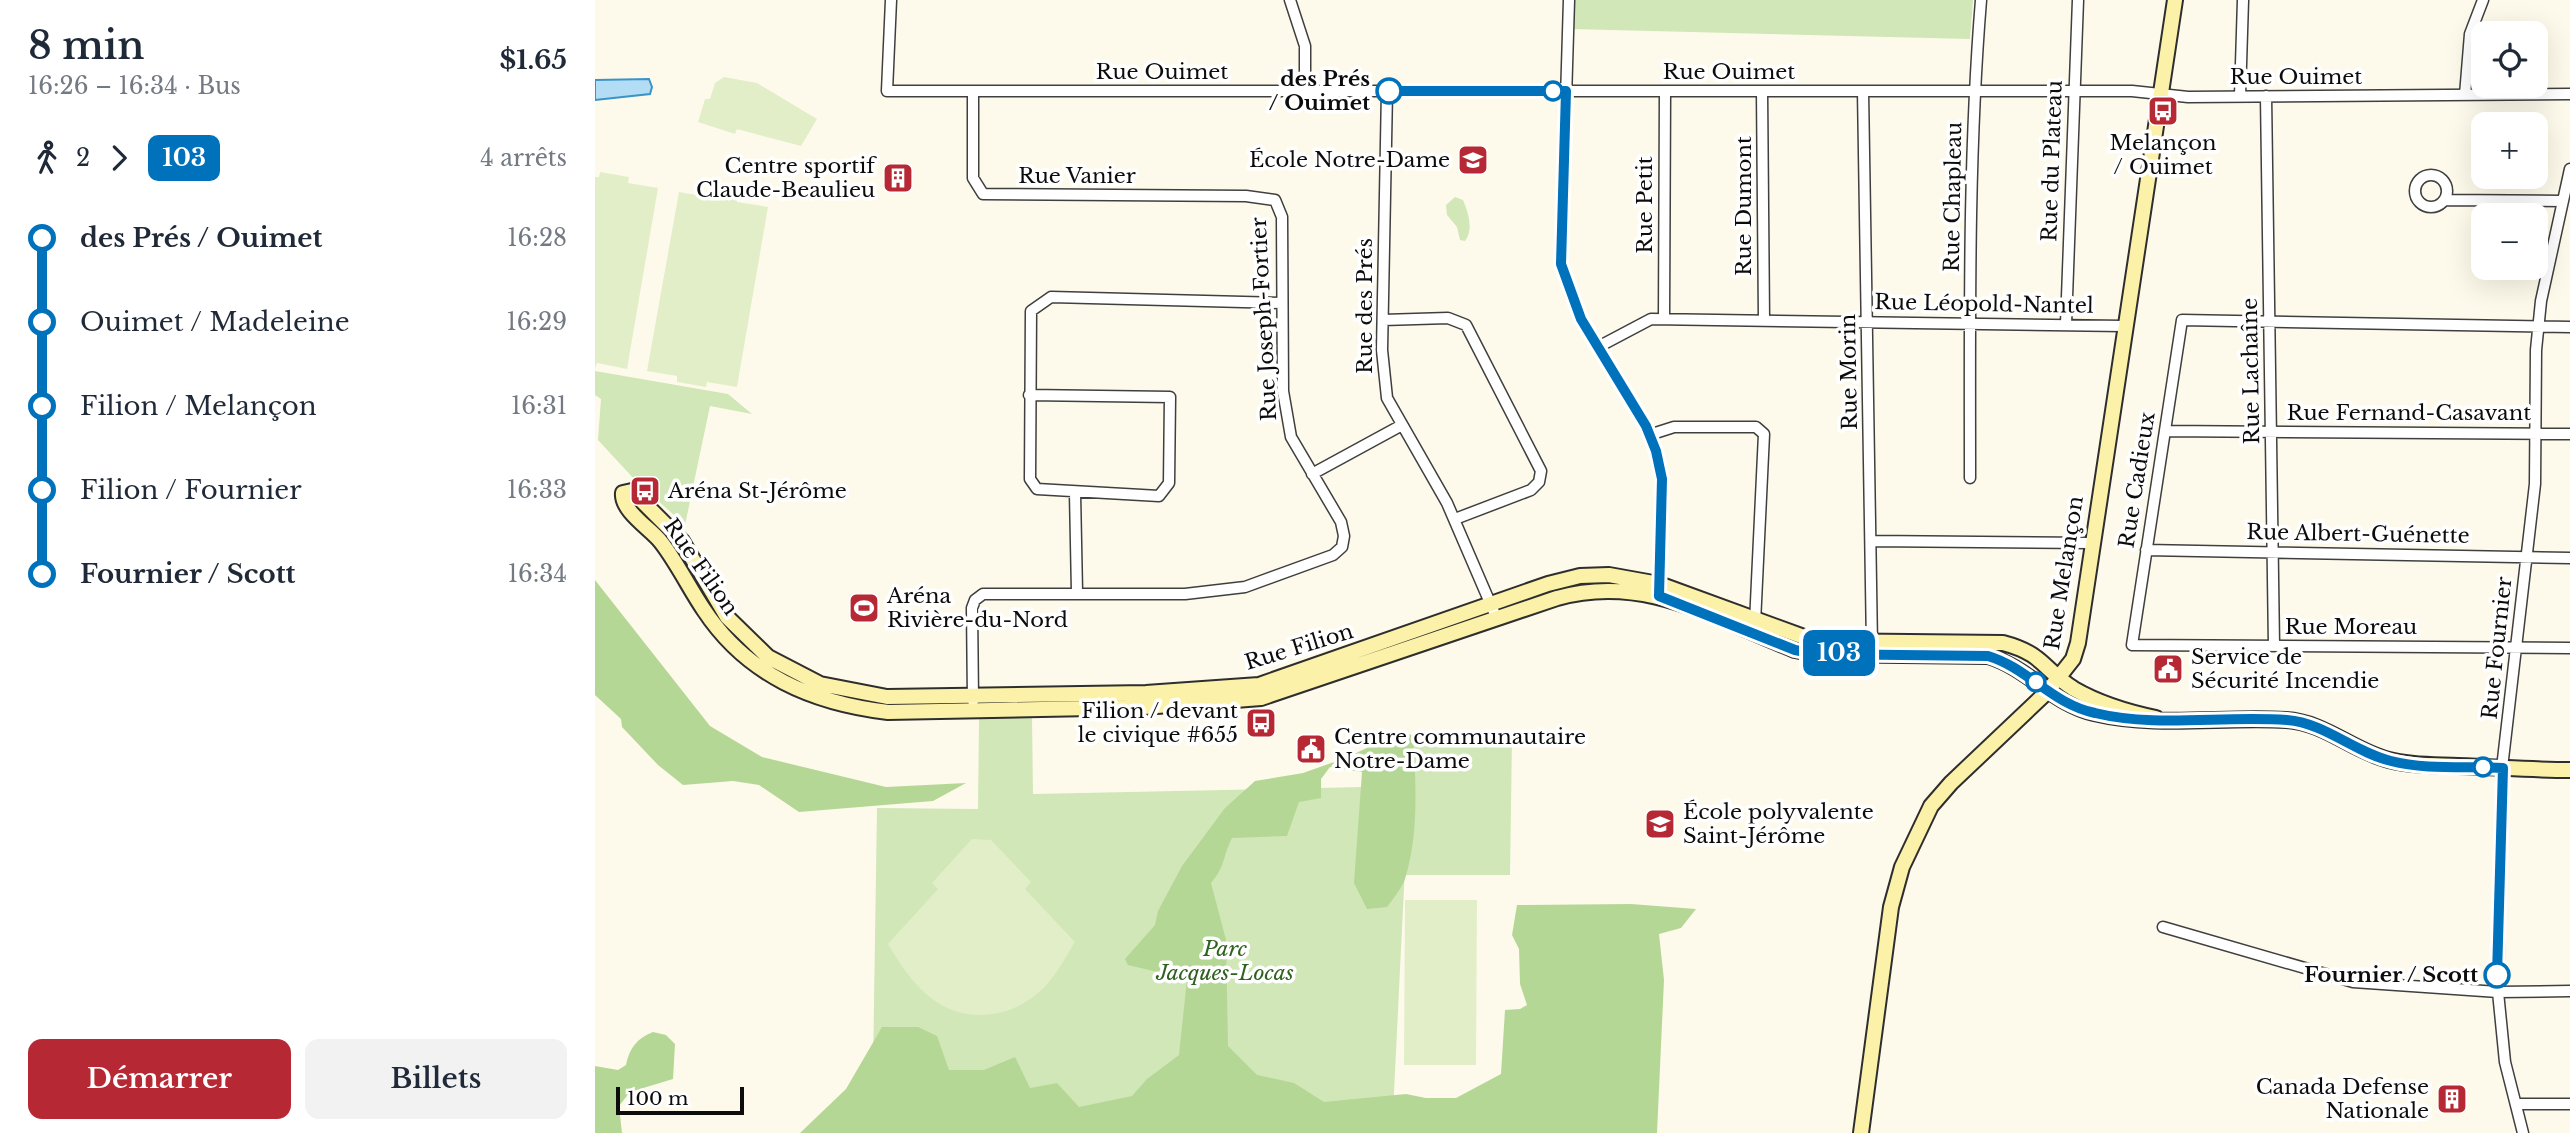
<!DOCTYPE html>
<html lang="fr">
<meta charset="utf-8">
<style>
:root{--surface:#fff;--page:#f2f2f3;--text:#1f2937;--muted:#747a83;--accent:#b62934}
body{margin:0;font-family:"Libre Baskerville",serif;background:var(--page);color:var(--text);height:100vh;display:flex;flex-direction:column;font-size:26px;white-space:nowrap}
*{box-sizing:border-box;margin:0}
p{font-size:23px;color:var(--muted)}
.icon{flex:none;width:38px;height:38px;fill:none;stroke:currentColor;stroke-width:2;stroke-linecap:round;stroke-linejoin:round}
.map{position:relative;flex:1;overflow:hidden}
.panel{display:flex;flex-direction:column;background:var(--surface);width:595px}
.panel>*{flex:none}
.badge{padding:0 14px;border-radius:10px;font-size:24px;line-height:46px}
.buttons{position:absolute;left:1876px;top:21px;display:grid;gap:14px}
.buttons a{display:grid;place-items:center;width:77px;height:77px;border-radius:14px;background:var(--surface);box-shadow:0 7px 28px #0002;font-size:35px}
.scale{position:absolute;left:21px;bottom:18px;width:128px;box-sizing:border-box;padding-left:7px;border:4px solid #0c0c0c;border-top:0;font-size:19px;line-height:24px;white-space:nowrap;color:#0c0c0c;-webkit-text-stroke:5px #fff;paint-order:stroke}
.map>.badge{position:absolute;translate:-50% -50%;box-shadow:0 0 0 4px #fff}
.legs{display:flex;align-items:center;gap:10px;height:77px;padding:0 28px;font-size:23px}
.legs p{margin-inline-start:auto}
.overview{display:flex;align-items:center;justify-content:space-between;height:119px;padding:0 28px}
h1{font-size:38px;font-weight:600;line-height:52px}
.primary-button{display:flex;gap:14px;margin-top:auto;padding:14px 28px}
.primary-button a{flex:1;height:80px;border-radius:14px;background:var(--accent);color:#fff;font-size:28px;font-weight:600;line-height:80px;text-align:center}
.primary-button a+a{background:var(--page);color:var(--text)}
ul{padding:0 28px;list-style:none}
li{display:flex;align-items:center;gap:24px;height:84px;font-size:26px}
li i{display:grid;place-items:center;width:10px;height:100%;margin:0 9px;background:currentColor}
li i::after{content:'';width:18px;height:18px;margin:-9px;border:5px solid;border-radius:50%;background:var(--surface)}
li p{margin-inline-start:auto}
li:first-child i{background:linear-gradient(#0000 50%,currentColor 0)}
li:last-child i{background:linear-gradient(currentColor 50%,#0000 0)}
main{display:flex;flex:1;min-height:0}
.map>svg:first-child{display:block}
.green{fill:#d1e7b7}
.forest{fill:#b5d796}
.pitch{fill:#e2eec8}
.water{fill:#b2ddf4;stroke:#3b94c8;stroke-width:2}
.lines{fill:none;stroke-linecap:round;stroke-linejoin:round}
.street-casing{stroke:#3f3f3f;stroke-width:13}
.secondary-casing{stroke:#2e2e2e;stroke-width:18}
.street{stroke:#fff;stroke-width:10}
.secondary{stroke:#fcf1a8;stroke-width:14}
.line-1-casing{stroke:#fff;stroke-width:16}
.line-1{stroke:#0072bc;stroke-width:10}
.stop-1-dot{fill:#fff;stroke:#0072bc;stroke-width:3.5}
.labels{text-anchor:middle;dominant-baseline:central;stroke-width:7;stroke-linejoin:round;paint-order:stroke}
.street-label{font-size:21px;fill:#0c0c0c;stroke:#fff}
.stop-label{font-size:21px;font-weight:bold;fill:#0c0c0c;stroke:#fff;text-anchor:end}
.poi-label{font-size:21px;fill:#0c0c0c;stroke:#fff;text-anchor:start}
.park-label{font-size:21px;font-style:italic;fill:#2e611f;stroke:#fff}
</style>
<main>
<section class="panel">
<div class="overview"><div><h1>8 min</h1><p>16:26 – 16:34 · Bus</p></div><b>$1.65</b></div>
<div class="legs"><svg class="icon" aria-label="walk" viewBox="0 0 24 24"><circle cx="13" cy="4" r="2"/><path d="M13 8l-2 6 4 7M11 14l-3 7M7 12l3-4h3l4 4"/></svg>2<svg class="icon" aria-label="forward" viewBox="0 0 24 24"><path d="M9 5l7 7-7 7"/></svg><b class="badge" style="background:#0072bc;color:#fff">103</b><p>4 arrêts</p></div>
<ul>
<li><i style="color:#0072bc"></i><b>des Prés / Ouimet</b><p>16:28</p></li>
<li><i style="color:#0072bc"></i><span>Ouimet / Madeleine</span><p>16:29</p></li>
<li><i style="color:#0072bc"></i><span>Filion / Melançon</span><p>16:31</p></li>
<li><i style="color:#0072bc"></i><span>Filion / Fournier</span><p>16:33</p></li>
<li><i style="color:#0072bc"></i><b>Fournier / Scott</b><p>16:34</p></li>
</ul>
<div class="primary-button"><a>Démarrer</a><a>Billets</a></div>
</section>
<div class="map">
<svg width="1975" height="1133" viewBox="0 0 1975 1133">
<rect width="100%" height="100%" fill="#fefaeb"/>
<path class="green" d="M976 0H1378L1375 39 976 29Z
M860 197 868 200C873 212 879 230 870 241L865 240 862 227 852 215 851 205Z
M0 371 133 394 157 414 115 406 90 525 40 480 3 440 6 399 0 395Z
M437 717 438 794 814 786 797 1133H277L282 808 383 809 384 718Z
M917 738 915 875H811L818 743Z"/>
<path class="forest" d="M0 580 115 726 167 757 291 787 371 783 338 801 204 812 164 785 138 781 88 785 63 765 27 727 26 719 0 695Z
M792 731 818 735C821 782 824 834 810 879 806 889 798 899 792 907L772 909 759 883 767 772 735 767 726 779V798L704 802 692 836 637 838C627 858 631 865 616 883L631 940 633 1046 662 1075 699 1083 729 1102 811 1094 831 1098H861L906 1074 910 1010 925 1009 932 1005 925 984 924 949 917 935 922 905 1036 904 1101 909 1086 928 1064 934 1069 980 1062 1133H205L251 1089 287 1027H323L342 1036 354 1070H389L420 1057 435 1088 462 1083 484 1107 537 1096 552 1079 584 1055 592 979 533 965 530 959 560 925 563 911 587 866 630 808 660 781 708 773 753 757 782 743Z
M58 1032 71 1035 80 1044 78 1079 35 1092 24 1106 27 1133H0V1066L23 1070 31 1065C34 1049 42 1038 58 1032Z"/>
<path class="pitch" d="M129 77 162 83 222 119 206 146 142 129 140 134 103 122 110 99H115L120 83Z
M5 172 34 177 33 183 63 188 32 369 2 363 0 369V177H4Z
M114 191 143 196 142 202 173 207 142 387 112 382 111 387 82 382V376L52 371 84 192 113 197Z
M377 839 396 840 436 882 430 889 480 942C471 956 464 971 453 983 441 997 425 1007 408 1012 351 1026 319 989 293 944L343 889 337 883Z
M810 900H882L881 1065H809Z"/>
<path class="water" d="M54 79 57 87 55 94 0 100V80Z"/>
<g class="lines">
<g class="street-casing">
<path id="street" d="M296 0 292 91H1537L1593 97 1975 94
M695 0 710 46V91
M974 0 966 264 986 319 1051 426 1061 451 1067 479 1064 588
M378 91V178L388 194 651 196 680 200 687 217 688 391 696 437 746 522 749 536 747 547 738 555 650 587 590 594H388L380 600 377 608 378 701
M792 91 787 350 792 398 852 503 902 619
M1167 91 1169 320
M1268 91 1277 646
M1870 95 1875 34 1888 0
M1645 96 1648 0
M1671 96 1679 646
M1820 191a16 16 0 1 1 32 0a16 16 0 1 1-32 0Z
M1850 200 1967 201
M1069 319 1070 91
M788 320 853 318 871 325 946 471 944 482 936 490 860 519
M1471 324 1483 0
M1975 327 1587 320 1537 645 1975 648
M1003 347 1056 319 1528 326
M434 395 575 397 574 483 564 496 442 489 435 479 436 311 456 297 687 303
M1570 431 1975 434
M1054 435 1079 427H1161L1169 434 1160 623
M717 474 807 425
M1375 478C1375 319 1373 159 1386 0
M480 493 482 592
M1276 541 1496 543
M1551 550 1975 558
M1568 927 1758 982 1903 992 1975 991
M1922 1104H1975
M1928 1133 1910 1062 1903 992 1907 768 1940 484 1941 350 1946 301 1975 169"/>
</g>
<g class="secondary-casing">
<path id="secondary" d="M1561 718C1532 712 1505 704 1479 689 1448 670 1450 654 1408 643L1220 641 1064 584 1014 575 985 576 953 584 664 685 551 693 292 697 225 684 173 657 132 617 87 541 37 491 28 493C26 511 56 529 66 542 83 564 94 588 109 610 152 675 217 703 293 712L549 707 666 698 962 598C1050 573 1120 619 1200 650L1220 654 1393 656C1433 668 1457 703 1499 713 1562 728 1628 716 1691 720 1729 722 1758 751 1794 760 1817 766 1840 765 1863 766 1900 767 1938 770 1975 770
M1266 1133 1296 907 1307 867 1336 806 1356 783 1452 692 1478 659 1483 643 1580 0"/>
</g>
<use href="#street" class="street"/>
<use href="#secondary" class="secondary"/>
</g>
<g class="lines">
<g class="line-1-casing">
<path id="line-1" d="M794 91H971L966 264 986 319 1051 426 1061 451 1067 479 1064 596 1200 650 1220 654 1393 656C1433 668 1457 704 1500 713 1562 728 1628 715 1692 720 1730 723 1759 752 1796 761 1831 770 1871 766 1908 768L1902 975"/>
</g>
<use href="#line-1" class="line-1"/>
</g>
<defs>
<g id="bus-square" transform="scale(1.575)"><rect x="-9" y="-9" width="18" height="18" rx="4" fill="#b62934" stroke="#fff"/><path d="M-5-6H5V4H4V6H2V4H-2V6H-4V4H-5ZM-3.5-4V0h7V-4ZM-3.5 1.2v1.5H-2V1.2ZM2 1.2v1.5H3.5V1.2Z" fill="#fff"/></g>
<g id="school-square" transform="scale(1.575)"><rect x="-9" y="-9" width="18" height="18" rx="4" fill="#b62934" stroke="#fff"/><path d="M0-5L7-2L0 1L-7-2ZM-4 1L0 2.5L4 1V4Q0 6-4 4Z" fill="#fff"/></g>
<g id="building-square" transform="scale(1.575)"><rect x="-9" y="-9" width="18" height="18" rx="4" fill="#b62934" stroke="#fff"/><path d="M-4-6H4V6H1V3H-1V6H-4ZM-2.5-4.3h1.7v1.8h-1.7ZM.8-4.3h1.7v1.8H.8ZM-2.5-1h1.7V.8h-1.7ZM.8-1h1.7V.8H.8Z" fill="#fff"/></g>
<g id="stadium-square" transform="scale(1.575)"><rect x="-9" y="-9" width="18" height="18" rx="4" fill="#b62934" stroke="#fff"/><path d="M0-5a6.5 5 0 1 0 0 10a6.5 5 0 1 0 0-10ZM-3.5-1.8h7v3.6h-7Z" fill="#fff"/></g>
<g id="civic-square" transform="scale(1.575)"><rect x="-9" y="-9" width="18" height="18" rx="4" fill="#b62934" stroke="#fff"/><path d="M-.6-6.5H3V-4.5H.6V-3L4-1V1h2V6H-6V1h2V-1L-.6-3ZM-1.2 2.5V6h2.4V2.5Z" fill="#fff"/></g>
</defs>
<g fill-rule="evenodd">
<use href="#bus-square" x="1568" y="111"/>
<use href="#school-square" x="878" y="160"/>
<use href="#building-square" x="303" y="178"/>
<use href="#bus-square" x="50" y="491"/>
<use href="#stadium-square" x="269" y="608"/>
<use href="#civic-square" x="1573" y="669"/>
<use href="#bus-square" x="666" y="723"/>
<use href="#civic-square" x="716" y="749"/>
<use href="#school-square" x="1065" y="824"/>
<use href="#building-square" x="1857" y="1099"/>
</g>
<g class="stop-1-dot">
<circle cx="794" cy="91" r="12"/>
<circle cx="958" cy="91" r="9"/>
<circle cx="1441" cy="682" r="9"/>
<circle cx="1888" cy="767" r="9"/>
<circle cx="1902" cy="975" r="12"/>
</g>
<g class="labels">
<g class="street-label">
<text x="567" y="72">Rue Ouimet</text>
<text x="1134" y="72">Rue Ouimet</text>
<text x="1701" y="77">Rue Ouimet</text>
<text transform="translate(1457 161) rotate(-88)">Rue du Plateau</text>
<text x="482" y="176">Rue Vanier</text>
<text transform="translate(1358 197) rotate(-89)">Rue Chapleau</text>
<text transform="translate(1050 205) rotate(-90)">Rue Petit</text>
<text transform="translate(1149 206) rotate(-90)">Rue Dumont</text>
<text transform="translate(1389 304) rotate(1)">Rue Léopold-Nantel</text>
<text transform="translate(770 306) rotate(-90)">Rue des Prés</text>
<text transform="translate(669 319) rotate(-93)">Rue Joseph-Fortier</text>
<text transform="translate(1656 371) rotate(-91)">Rue Lachaîne</text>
<text transform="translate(1254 372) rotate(-91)">Rue Morin</text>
<text x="1814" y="413">Rue Fernand-Casavant</text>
<text transform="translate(1542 480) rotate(-81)">Rue Cadieux</text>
<text transform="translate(1763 534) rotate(1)">Rue Albert-Guénette</text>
<text transform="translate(106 567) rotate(55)">Rue Filion</text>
<text transform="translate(1469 573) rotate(-81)">Rue Melançon</text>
<text x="1756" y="627">Rue Moreau</text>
<text transform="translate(704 647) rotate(-17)">Rue Filion</text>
<text transform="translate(1902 648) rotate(-84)">Rue Fournier</text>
</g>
<g class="stop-label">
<text x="775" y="79">des Prés<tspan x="775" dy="24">/ Ouimet</tspan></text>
<text x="1883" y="975">Fournier / Scott</text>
</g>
<g class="poi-label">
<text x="1568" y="143" text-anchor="middle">Melançon<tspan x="1568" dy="24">/ Ouimet</tspan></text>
<text x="855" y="160" text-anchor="end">École Notre-Dame</text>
<text x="280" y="166" text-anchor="end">Centre sportif<tspan x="280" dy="24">Claude-Beaulieu</tspan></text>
<text x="73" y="491">Aréna St-Jérôme</text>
<text x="292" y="596">Aréna<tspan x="292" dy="24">Rivière-du-Nord</tspan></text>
<text x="1596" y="657">Service de<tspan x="1596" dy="24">Sécurité Incendie</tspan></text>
<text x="643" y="711" text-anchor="end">Filion / devant<tspan x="643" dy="24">le civique #655</tspan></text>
<text x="739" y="737">Centre communautaire<tspan x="739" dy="24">Notre-Dame</tspan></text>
<text x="1088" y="812">École polyvalente<tspan x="1088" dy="24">Saint-Jérôme</tspan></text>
<text x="1834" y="1087" text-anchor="end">Canada Defense<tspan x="1834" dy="24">Nationale</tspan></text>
</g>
<g class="park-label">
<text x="630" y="949">Parc<tspan x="630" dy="24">Jacques-Locas</tspan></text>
</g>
</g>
</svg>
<div class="buttons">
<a><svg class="icon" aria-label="locate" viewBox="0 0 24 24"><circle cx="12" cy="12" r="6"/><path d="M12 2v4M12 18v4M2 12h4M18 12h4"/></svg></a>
<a>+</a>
<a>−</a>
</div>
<div class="scale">100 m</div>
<b class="badge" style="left:1244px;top:653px;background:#0072bc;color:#fff">103</b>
</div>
</main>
